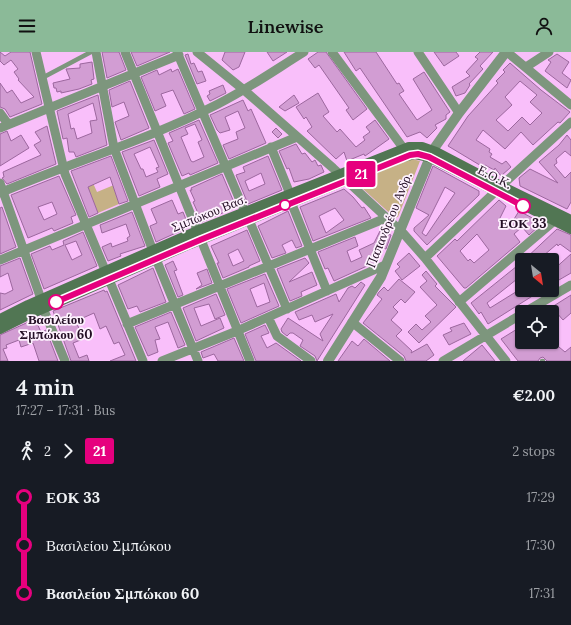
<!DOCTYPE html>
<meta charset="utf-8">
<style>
:root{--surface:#171b24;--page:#20242c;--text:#f1f3f6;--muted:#9ea1a6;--accent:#8bba98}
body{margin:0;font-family:Lora,serif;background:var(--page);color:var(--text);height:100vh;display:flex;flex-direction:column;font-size:15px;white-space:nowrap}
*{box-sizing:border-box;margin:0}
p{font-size:13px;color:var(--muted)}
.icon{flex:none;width:22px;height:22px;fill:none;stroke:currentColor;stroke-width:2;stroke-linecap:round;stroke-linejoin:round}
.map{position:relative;height:309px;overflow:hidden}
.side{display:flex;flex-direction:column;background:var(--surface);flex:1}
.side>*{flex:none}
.badge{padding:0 8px;border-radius:3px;font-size:14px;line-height:26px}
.needle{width:26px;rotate:150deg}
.buttons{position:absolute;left:515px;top:201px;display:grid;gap:8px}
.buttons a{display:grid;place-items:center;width:44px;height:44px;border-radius:4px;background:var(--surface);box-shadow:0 1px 3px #0004;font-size:20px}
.map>.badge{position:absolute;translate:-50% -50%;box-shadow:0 0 0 2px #fff}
.legs{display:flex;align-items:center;gap:6px;height:44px;padding:0 16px;font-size:13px}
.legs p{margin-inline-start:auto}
.head{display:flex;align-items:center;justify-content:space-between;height:68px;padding:0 16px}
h1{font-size:22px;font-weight:600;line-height:30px}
ul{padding:0 16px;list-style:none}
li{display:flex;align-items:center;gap:14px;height:48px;font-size:15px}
li i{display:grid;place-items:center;width:6px;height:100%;margin:0 5px;background:currentColor}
li i::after{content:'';width:10px;height:10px;margin:-5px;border:3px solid;border-radius:50%;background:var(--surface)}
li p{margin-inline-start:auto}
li:first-child i{background:linear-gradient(#0000 50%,currentColor 0)}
li:last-child i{background:linear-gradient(currentColor 50%,#0000 0)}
header{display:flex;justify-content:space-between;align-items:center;height:52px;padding:0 16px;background:var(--accent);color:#111;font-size:18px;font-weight:600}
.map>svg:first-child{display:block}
.green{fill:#c6b186}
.building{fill:#d29dd3;stroke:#9c679e;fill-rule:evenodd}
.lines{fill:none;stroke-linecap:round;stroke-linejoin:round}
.service{stroke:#7d967d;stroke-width:4.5}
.minor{stroke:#7d967d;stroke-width:9}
.tertiary{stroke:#7d967d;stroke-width:10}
.secondary{stroke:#517653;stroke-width:10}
.line-1-casing{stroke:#fff;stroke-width:9}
.line-1{stroke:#e6007e;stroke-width:6}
.stop-1-dot{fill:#fff;stroke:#e6007e;stroke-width:2}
.labels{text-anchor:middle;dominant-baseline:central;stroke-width:3.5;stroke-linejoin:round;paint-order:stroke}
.street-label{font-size:13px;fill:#240f25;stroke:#fef2fe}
.stop-label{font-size:13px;font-weight:bold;fill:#240f25;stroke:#fef2fe}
</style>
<header><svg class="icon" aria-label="menu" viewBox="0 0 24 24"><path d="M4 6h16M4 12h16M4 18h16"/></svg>Linewise<svg class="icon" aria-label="person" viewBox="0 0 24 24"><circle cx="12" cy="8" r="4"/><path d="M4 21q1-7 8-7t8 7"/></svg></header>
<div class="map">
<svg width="571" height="309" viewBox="0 0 571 309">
<rect width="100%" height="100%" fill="#f9bffa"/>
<path class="green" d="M412 107 420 109 398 165 395 166 363 137 361 130 366 125Z
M93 131 97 140 114 133 119 152 98 161 87 134Z"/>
<path class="building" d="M0 0 5 4 11 0H30L42 52 10 65 5 57 0 55V31L7 41 12 38 21 51 34 45 18 28 19 27 14 20 18 17 11 8 4 13 0 9Z
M102 0H119L126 18 107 26Z
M131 0H170L137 14Z
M225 0H245L239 15 233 18 222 8Z
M267 0H287L273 9Z
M318 0H326L367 57 353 68 346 58 349 56 319 13 315 16 308 7Z
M344 0H376L397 32 399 31 404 39 399 42 417 68 432 58 413 27 424 20 450 60 446 63V67L435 73 437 76 427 86 420 80 407 85 360 16 356 19Z
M434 0H456L459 4 444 14Z
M480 0H493L480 14 483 17 469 32 470 33 465 41 456 44 452 35 470 24 466 20 478 7 475 5Z
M188 2 191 12 194 11 198 20 202 19 206 29 197 32 185 3Z
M557 2 569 10 562 21 571 28 567 36 545 19 551 10 548 8Z
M92 10 94 27 91 28 92 32 79 37 61 41V39L57 40 56 36H54L53 31 70 27 66 17 80 16V12Z
M510 11 541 38 570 60 560 71 558 70 533 93 521 80 505 97 483 78 476 88 490 97 489 100 492 102 490 105 502 112 506 109 511 115 501 124 495 116 494 118 485 113 483 115 448 94 468 64 498 31 496 29 505 20 503 18ZM520 29 537 43 530 50 542 61 530 73 522 65 508 79 496 68 512 53 505 45Z
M171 17 172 20 178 17 195 57 184 62 173 38 161 42 166 54 155 59 141 25 157 18 159 23Z
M130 29 149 76 121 88 115 70 129 64 124 50 112 55 109 38Z
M223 33 226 41 210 49 207 44 210 42 209 39Z
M318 41 329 60 323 64 337 80 340 77 356 95 365 88 363 85 370 80 366 75 375 68 389 87 365 104 364 102 347 109 344 100 336 107 307 79 312 75 306 65 304 67 296 55Z
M98 43 107 93 76 105 74 100H69L67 86 63 87 57 59ZM93 51 97 68 90 69 92 81 77 87 74 76 71 77 68 62Z
M294 43 299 51 285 59 279 55Z
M243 48 248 59 251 57 266 91 229 107 223 93 238 87 236 80 245 76 238 59 225 65 230 78 220 81 217 78 210 63Z
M199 68 218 111 190 123 189 121 182 124 168 91 173 89 169 81ZM195 72 202 88 198 90 204 105 193 110 191 109 181 85 188 82 185 76Z
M47 74 56 112 7 132 2 126 4 125 3 120 41 103 34 93 41 89 35 80Z
M276 76 282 82 278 86 272 80Z
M7 79 11 89 21 83 29 96 0 114V82Z
M567 83 571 88V104L565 99 556 107 557 111 554 113 565 126 571 120V150L567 157 520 134 519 126 530 117 558 131 539 110 559 93Z
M154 88 168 122 157 127 160 135 139 144 122 100ZM150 95 159 115 156 116 158 120 146 125 143 117H141L134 102Z
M296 92 302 102 305 101 312 110 315 108 318 114 321 113 324 120 309 127 294 130 289 116 287 117 279 99Z
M111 104 128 149 119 152 110 125 88 135 98 161 89 165 71 119Z
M268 104 282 138 248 152 236 123 245 120 243 115ZM261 121 265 132 249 139 245 129Z
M433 114 479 139V143L427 193 414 179V176L429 163 416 156ZM445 135 455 141 426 184 422 181Z
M222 122 236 155 202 170 193 150 195 149 190 138H192L191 136Z
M59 124 76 163 71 165 73 171 54 179 52 176 28 186 11 143ZM52 150 57 162 44 168 38 155Z
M344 137 353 145 362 156 364 155 371 166 313 189 300 155ZM335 156 344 168 326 181 319 164Z
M172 148 178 162 183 160 189 175 156 190 150 174 157 171 151 157Z
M499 148 506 154 499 168 505 177 511 172 519 159 540 170V173L529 183 522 175 514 182 520 190 466 236H464L437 204 455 187 457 189ZM477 182 489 198 474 211 470 207 468 209 460 199Z
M2 155 16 195 0 202V156Z
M288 159 302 194 296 196 292 188 282 193 286 201 272 206 258 174Z
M132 160 145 194 120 202 121 204 108 209 102 195 111 191 112 195 128 189 127 186 130 184 126 172 102 181 100 173Z
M557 177 571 183V200L560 192 558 194 557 192 543 204 546 208H524Z
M247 178 260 209 249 214V215L223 226 217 211H219L211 194ZM238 197 244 209 233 214 228 202Z
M380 179 391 183 386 197 380 195 373 198 378 209 334 229 328 216 325 217 318 200 355 185 358 194 347 199 351 210 362 205 359 198 374 191Z
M83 180 97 214 44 237 31 202 50 194 52 198 64 193 63 189ZM76 189 82 203 72 208 65 193Z
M409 201 420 214 402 228 395 219 400 215 397 212Z
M571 202V221L552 232V219Z
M20 206 33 242 0 258V241L5 242 13 238 8 221 0 225V214Z
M305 206 309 211 289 230 312 220 317 233 301 240 302 244 290 249 277 217Z
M173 209 177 218 174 219 183 243 178 245 165 213Z
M522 210V223L487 251 490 256 519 238H542L488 272 481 260 479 262 471 251Z
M153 216 166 250 140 260 137 254 128 257 118 233Z
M207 217 212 231 196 237 202 233 197 221Z
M426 219 437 232 435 234 456 255 419 291 408 280 416 272 422 278 431 270 425 264 437 253 420 235 427 229 422 223Z
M265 222 279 254 241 271 227 237ZM264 231 270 250 257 255 250 237Z
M399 227 415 240 405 251 401 247 393 255 398 260 391 268 402 278 396 284 412 299 411 301 427 292 434 303 426 309H406L404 304 363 271 382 247 377 243 379 240 384 235 388 239Z
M361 230 365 233 317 309 315 304 300 294 303 288 293 281H290L287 284 282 280 281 277 288 266 323 289 320 282 333 262 315 270 312 263 299 268 295 260 336 242 339 250 348 236 352 234 355 236Z
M104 238 105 240 107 239 136 309H110L125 303 119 290 114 292 106 274 100 277 94 261 76 269 83 287 73 291 79 306 87 303 89 309H71L53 259Z
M216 242 225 263 215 267 209 252 194 256 201 274 220 266 224 276 196 289 183 256Z
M571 243V261L563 268 556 260H544Z
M171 260 185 293 178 296 168 270 155 275 160 287 155 288 158 300 148 304 135 275Z
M35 267 41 280 46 278 58 309H39L33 291 21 295 19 288 6 293 7 296 3 297 8 309H0V283Z
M464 271 471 282 449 293 443 283 452 279 450 276Z
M265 273 269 281 261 284 267 296 276 291 301 309H256L245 282Z
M522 274V290H553L565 300 571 295V309H547L543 305 540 306 538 309H518L501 287Z
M234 286 244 309H218L214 302 203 306 201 300Z
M364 287 390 309H338L352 289 358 294Z
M482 293 495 309H463Z"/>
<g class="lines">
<path class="service" d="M42 26 91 0
M542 309H543"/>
<path class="minor" d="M36 0 65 122 143 309
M96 0 114 96 156 207 198 309
M125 0 250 309
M177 0 245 160
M197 0 244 38 333 116 403 181 425 206 506 309
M332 0 404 97
M418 0 459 61
M507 0 571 53
M526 15 549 0
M0 61 8 72
M0 76 179 3
M271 95 290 142
M0 131 41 247
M501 134 571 70
M0 141C72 110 148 88 218 52 248 37 275 18 304 0
M291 150 327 239
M249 168 287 257
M425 206 495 140
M0 208 297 85
M459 250 554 169
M43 256 65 309
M525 260 571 233
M268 265 277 284 311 309
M352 270 400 309
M127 272 386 166
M162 309 237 279 385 213
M443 309 522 262"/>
<path class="tertiary" d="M328 309 381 225 433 98 459 61 506 0"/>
<path class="secondary" d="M0 267 28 253 197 179 409 95H422L436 100 501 134 571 168
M0 277 24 265 190 192 400 106 415 102 429 105 571 177"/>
</g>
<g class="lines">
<g class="line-1-casing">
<path id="line-1" d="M56 250 200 188 410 103 418 102 429 105 523 154"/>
</g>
<use href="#line-1" class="line-1"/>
</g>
<g class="stop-1-dot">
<circle cx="285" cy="153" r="5"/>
<circle cx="523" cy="154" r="7"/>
<circle cx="56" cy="250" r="7"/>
</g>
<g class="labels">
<g class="street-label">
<text transform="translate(495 125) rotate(27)">Ε.Ο.Κ.</text>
<text transform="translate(209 161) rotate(-22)">Σμπώκου Βασ.</text>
<text transform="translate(389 168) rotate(-68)">Παπανδρέου Ανδρ.</text>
</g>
<g class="stop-label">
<text x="523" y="171">ΕΟΚ 33</text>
<text x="56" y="267">Βασιλείου<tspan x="56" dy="15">Σμπώκου 60</tspan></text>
</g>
</g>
</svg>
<div class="buttons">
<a><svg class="needle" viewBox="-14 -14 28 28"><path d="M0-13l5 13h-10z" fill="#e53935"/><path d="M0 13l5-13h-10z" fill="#9ea1a6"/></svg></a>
<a><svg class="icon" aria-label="locate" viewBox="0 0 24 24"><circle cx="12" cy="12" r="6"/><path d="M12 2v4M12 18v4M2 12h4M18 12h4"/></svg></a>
</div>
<b class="badge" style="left:361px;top:122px;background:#e6007e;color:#fff">21</b>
</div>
<section class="side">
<div class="head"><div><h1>4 min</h1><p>17:27 – 17:31 · Bus</p></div><b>€2.00</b></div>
<div class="legs"><svg class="icon" aria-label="walk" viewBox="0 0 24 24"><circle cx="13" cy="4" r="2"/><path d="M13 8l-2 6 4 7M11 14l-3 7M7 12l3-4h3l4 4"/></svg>2<svg class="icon" aria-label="forward" viewBox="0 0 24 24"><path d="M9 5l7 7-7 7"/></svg><b class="badge" style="background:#e6007e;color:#fff">21</b><p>2 stops</p></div>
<ul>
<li><i style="color:#e6007e"></i><b>ΕΟΚ 33</b><p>17:29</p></li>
<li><i style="color:#e6007e"></i><span>Βασιλείου Σμπώκου</span><p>17:30</p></li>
<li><i style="color:#e6007e"></i><b>Βασιλείου Σμπώκου 60</b><p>17:31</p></li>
</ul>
</section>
